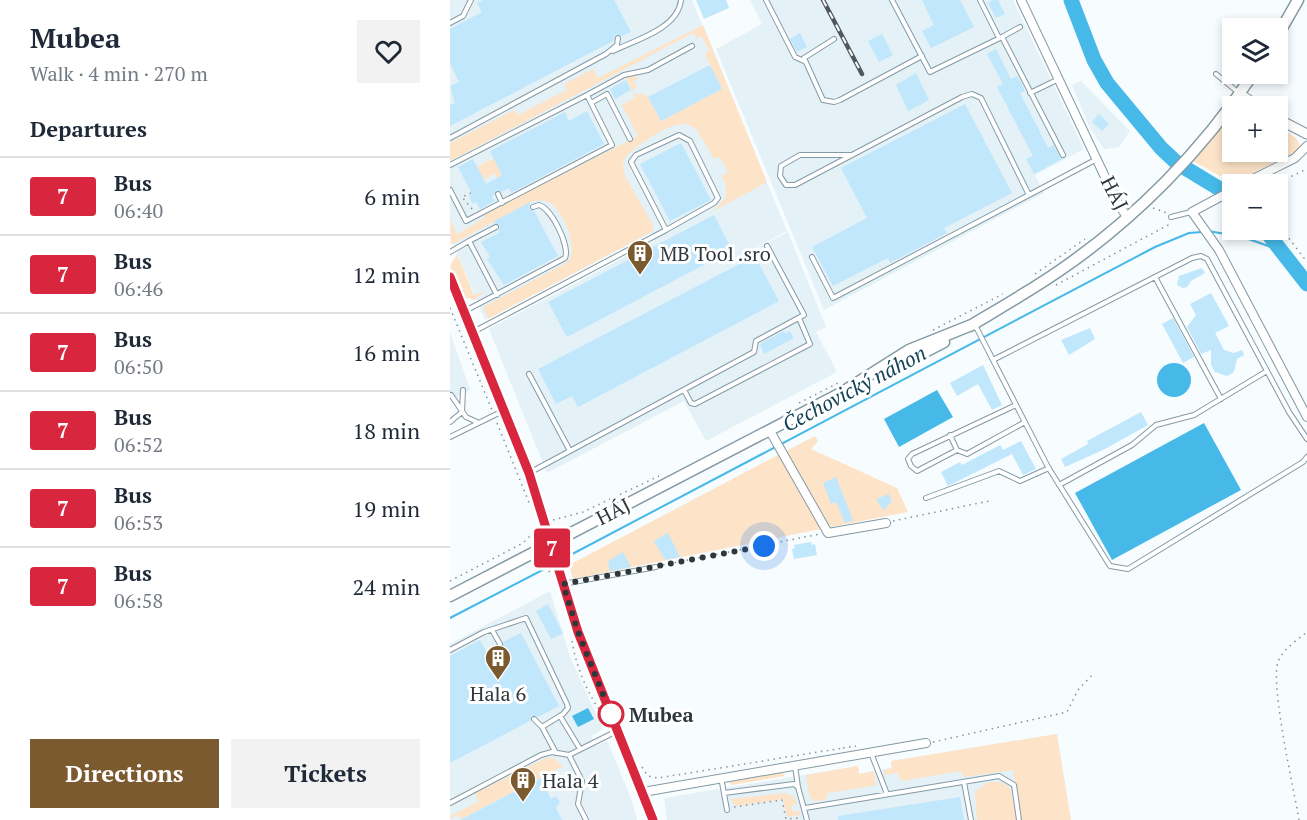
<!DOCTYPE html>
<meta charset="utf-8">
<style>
:root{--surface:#fff;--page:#f2f2f3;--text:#1f2937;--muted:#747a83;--line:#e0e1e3;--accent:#7b5a30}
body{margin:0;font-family:"PT Serif",serif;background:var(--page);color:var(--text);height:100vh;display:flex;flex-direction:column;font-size:22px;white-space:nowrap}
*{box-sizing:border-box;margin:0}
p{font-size:20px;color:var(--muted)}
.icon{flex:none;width:33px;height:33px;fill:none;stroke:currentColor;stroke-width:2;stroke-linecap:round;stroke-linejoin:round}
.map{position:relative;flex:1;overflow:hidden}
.sheet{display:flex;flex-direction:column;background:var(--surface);width:450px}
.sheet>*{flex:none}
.badge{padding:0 12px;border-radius:4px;font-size:21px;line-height:39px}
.fabs{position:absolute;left:772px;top:18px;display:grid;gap:12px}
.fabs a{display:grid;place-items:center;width:66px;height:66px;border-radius:0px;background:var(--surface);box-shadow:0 3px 9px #0003;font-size:30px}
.you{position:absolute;width:30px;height:30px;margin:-15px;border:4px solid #fff;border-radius:50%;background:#1a73e8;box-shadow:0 0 0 9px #1a73e833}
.map>.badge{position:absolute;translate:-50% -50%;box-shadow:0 0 0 3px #fff}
h2{padding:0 30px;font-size:22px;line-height:54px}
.round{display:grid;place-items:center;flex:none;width:63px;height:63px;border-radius:0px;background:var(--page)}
.headline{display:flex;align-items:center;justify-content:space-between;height:102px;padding:0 30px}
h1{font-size:28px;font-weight:700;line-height:45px}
.button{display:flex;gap:12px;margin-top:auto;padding:12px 30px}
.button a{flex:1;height:69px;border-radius:0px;background:var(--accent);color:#fff;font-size:24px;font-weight:700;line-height:69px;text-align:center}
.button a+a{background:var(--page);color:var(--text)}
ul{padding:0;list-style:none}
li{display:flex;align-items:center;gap:18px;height:78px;padding:0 30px;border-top:2px solid var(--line)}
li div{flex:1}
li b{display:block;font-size:22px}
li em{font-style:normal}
li .badge{min-width:66px;font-weight:700;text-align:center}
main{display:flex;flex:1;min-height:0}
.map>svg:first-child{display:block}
.built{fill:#e4f1f7}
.green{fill:#fde4c8}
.water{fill:#46b9e8}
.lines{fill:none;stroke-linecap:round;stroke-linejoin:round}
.stream{stroke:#46b9e8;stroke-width:2}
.river{stroke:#46b9e8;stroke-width:15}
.building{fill:#c0e7fb}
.service-casing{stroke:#849aa5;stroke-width:6}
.minor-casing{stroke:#849aa5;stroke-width:10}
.tertiary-casing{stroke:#849aa5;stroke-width:11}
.secondary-casing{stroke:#849aa5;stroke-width:13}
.path{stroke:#899094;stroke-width:1.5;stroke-dasharray:1.5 4.5;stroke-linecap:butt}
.service{stroke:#fff;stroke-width:4}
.minor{stroke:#fff;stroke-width:8}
.tertiary{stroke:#fff;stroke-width:9}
.secondary{stroke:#fff;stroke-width:10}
.rail-casing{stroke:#50585d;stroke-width:4.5}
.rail{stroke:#fff;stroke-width:2;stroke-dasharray:7;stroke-linecap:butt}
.line-casing{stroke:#fff;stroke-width:14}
.line{stroke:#d7263d;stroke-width:9}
.walk{stroke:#2e373c;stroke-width:6;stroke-dasharray:0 10.8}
.stop-dot{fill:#fff;stroke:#d7263d;stroke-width:3}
.labels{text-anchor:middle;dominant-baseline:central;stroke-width:6;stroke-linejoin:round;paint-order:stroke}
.street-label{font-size:20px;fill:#2e373c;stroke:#fff}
.poi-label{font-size:20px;fill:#2e373c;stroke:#fff;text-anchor:start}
.stop-label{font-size:20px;font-weight:bold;fill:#2e373c;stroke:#fff;text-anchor:start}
.water-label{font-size:21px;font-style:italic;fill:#124356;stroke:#fff}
</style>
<main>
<section class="sheet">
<div class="headline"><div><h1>Mubea</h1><p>Walk · 4 min · 270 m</p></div><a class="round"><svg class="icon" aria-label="heart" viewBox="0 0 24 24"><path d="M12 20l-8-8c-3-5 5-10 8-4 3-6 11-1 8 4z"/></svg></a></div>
<h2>Departures</h2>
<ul>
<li><span class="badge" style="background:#d7263d;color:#fff">7</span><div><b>Bus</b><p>06:40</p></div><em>6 min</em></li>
<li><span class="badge" style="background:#d7263d;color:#fff">7</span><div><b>Bus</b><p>06:46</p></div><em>12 min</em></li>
<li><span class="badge" style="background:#d7263d;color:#fff">7</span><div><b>Bus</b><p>06:50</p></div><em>16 min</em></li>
<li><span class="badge" style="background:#d7263d;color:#fff">7</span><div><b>Bus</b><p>06:52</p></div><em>18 min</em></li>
<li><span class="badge" style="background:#d7263d;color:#fff">7</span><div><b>Bus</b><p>06:53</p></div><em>19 min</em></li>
<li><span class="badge" style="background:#d7263d;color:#fff">7</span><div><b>Bus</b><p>06:58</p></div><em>24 min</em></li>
</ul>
<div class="button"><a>Directions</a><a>Tickets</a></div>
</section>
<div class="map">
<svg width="857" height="820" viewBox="0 0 857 820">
<rect width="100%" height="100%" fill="#f7fcfe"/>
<path class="built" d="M0 0H242L337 231 250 277 338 232 376 327 366 332 387 372 256 441 234 401 97 473 39 329 205 241 201 233 35 320 0 236Z
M300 0H563L634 149 585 175 594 193 374 310 266 49 312 24Z
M631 81 680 131 669 147 654 149 640 128 622 85Z
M0 332 20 390 0 400Z
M100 591 120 657 153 729 141 736 146 746 157 741 159 745 182 801 187 820H0V644Z
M607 734 620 820H217L214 798 408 766 409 774 441 768V761Z"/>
<path class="green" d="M253 25 317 182 262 212 276 197V186L272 176 278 172 270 157 264 159 246 129C242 126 238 124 232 124 217 125 177 149 173 163L175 176 203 225V231L38 319 33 307 118 262C128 248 115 216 103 205 96 199 88 200 80 202L1 245 0 220 7 234 34 218 33 214 188 136 172 105 185 97 176 78 184 75 189 79 184 81 187 87 183 90 186 95 192 93 198 97 211 121 272 89 255 55 259 50 251 36 246 38 243 33 0 161V143L64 110 68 115 117 90 114 84 143 69 148 78Z
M783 118V152H828V126L846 138 850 145 849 150 783 183 743 161 775 123Z
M44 158 52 175 47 178 44 173 34 180 27 167Z
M7 254 24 295 36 291 24 300 13 297 0 266Z
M365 436 368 441 361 449 447 488 458 512 380 527 336 451Z
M328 455 371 529 123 579 119 565Z
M607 734 621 820H571L563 770 514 777 511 771 451 781 447 773 435 775 433 770 442 768 441 761Z
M96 758H104L113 766 11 819 8 815 0 819V816L28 802 25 793Z
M408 766 409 774 423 771 427 785 378 793 376 800 365 801 360 798 356 775Z
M325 768 333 772 334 776 282 785 279 783 284 775Z
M538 782H552L560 788 567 820H527L525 792Z
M335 793 342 796 348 804 342 805V811H350V815L337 817 333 799 287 806 282 802 281 799Z"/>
<path class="water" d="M707 380a17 17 0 1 1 34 0a17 17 0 1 1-34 0Z
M487 390 503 417 449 447 434 419Z
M754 423 791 490 662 560 625 493Z
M138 708 144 719 128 727 122 716Z"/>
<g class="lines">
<path class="stream" d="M758 231 793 237 832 251
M109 561 705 247 739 233 752 232
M0 618 104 564"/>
<path class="river" d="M621 0 644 60 657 83 711 148 727 163 783 197
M815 230 857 284"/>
</g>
<path class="building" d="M33 0H164L181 32 172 36 166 34 163 41 0 126V105L5 103 0 86 9 82 0 63V29L32 12 27 3Z
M246 0H276L279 8 254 19Z
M472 0H510L524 27 481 48 472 31 484 25Z
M543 0H548L555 14 546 18 538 3Z
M350 33 357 47 347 52 340 39Z
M432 34 443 55 429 62 418 41Z
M546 49 561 79 568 76 575 91 570 93 598 148 603 145 612 159 584 174 576 159 583 156 547 87 553 84 537 54Z
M260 65 272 89 211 121 198 97Z
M466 73 479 100 458 111 446 85Z
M176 80 181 90 165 99 160 89Z
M515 104 562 193 494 228 497 233 440 263 438 258 383 286 362 247 417 218 391 168Z
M137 111 154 144 61 193 59 188 51 192 46 191 42 197 45 201 30 209 26 202 23 204 19 196 22 194 8 167 23 159 36 184 52 175 40 151 115 112 119 121Z
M649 114 659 124 652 131 642 122Z
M231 143 261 200 220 221 190 164Z
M80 202 79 209 84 211 108 256 54 285 37 259 40 257 31 242 49 233 50 226 43 222Z
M264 215 282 250 117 337 98 302Z
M305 256 329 301 128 407 122 396 106 404 88 369Z
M752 268 755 273 741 281 737 287 733 288 727 285 729 276Z
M761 293 779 326 765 333 774 350 784 353 792 350 794 355 787 359 784 372 777 376 765 372 761 365V350L751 354 737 327 746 315 740 304Z
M723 318 744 357 733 363 712 324Z
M640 328 645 339 619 355 611 340Z
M334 331 335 333 340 331 344 338 314 354 310 344Z
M533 365 552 405 542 410 528 384 507 396 500 383Z
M691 412 698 425 655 449 615 467 611 459 638 444 637 441Z
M571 441 586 469 573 475 562 454 498 486 491 472 510 462 512 465 550 445 553 450Z
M386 477 403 520 395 523 386 502 381 504 373 483Z
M439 494 442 502 433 510 426 499Z
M218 533 230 557 215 560 204 541Z
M361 542 362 545 365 544 367 555 344 559 342 549 345 548 344 545Z
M173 552 181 567 160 571 158 561Z
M98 604 113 633 101 639 86 611Z
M71 633 109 706 88 717 82 715 80 721 0 763V656L30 640 36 651 46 646 52 648 53 642Z
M91 778 101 799 106 796 110 802 106 808 112 820H10Z
M510 797 514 820H388V816Z"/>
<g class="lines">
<g class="service-casing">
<path id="service" d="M316 0 345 57 354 61
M442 0 480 72 552 37 613 155
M530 0 549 38
M0 23 13 16 21 0
M552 37 570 27
M384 39 354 58 373 100 384 102 390 100 472 56
M163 51C185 40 228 29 231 0
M766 74 789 93
M580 93 609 79
M137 95 174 75 198 70 242 46
M141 103 157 94 180 139
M229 135 240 141 268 198 264 203 216 230 181 162 186 155Z
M0 138 156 54 167 45 168 38
M402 155 345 185H336L330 176 331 166 350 155H402L512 97 522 94 531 98 579 195 647 159
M0 165 137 95 162 145 16 221 0 190
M48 194 52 203
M721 217 741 212
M46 227 19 241 47 295
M0 252 19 241
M362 257 383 298 579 195
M705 277 771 399
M15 311 115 258C120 246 102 209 89 205L83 207
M525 325 598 467 660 566 678 569 853 462 857 457
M23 332 216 230
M543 360 742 258 751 256 757 259 839 412 857 439
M79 374 120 451
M234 390 241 403 245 404 360 344 349 318
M1 395 16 417 27 422
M566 405 462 454 458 459 461 466 467 471 507 450 517 454 575 422
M0 422 12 412 13 390
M500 435 507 450
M0 437 53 411
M79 473 304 352 306 341 354 315 317 246
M609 485 682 445 706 425 744 415 817 371
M476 498 549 471 570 481 599 468
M113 584 206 567
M42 630 50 644
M0 650 34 632 76 618 117 704 118 708 113 714 92 727 106 753
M110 716 130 749
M84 719 92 727
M421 753 437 794
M119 755 167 731
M345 766 348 787
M271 777 277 810
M514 782 521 820
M274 793 344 784 348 787 357 820
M0 803 91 755 102 752 119 755 132 781 128 804 136 820
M355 808 549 776 564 785 569 820"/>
</g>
<g class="minor-casing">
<path id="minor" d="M571 0 666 200 677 217
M793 184 845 158 857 146
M783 190 742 212 769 250 857 417
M0 277 79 473 128 632 203 820
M320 431 378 533 436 523
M193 792 476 743"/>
</g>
<g class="tertiary-casing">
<path id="tertiary" d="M790 94 808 106
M828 119 857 134"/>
</g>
<g class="secondary-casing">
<path id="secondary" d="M828 35 848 0
M520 326C550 308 580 291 609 271 685 219 753 150 803 74
M433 374 494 342
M0 596 391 393 459 350 524 324"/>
</g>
<path class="path" d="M825 184 857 169
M21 193 12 197 23 210
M703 208 717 213
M828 224 857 262
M585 274 635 239
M606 285 720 224
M0 308 42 410
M483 330 553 294
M349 403 390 382
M47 423 80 505
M103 520 133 512 209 476
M443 521 539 501
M84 563 96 566 102 576
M213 565 370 534
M0 581 73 543 88 528
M122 641C126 666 136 690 150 711
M483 742 617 712 628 690 642 675
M393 748 406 746
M192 767 198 776 208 778 393 748
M284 807 332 800 336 819 349 818
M849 820C844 790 820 685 828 662 833 649 847 640 857 632"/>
<use href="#service" class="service"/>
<use href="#minor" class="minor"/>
<use href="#tertiary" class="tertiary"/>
<use href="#secondary" class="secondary"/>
<g class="rail-casing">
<path id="rail" d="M373 0 412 74"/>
</g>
<use href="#rail" class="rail"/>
</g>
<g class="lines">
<g class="line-casing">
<path id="line" d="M0 277 79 473 128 632 203 820"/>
</g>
<use href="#line" class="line"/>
<path class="walk" d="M161 714 128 632 113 584 314 546"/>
</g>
<defs>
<g id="building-pin" transform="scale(1.35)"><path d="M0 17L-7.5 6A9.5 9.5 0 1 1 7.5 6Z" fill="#7b5a30" stroke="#fff"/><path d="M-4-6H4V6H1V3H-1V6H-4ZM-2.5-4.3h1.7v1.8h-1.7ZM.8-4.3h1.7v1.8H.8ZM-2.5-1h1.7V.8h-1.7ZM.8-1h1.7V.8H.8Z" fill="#fff"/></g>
</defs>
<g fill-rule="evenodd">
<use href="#building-pin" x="190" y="253"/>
<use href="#building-pin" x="48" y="658"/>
<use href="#building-pin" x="73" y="780"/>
</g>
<circle class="stop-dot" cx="161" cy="714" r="12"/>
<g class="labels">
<g class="street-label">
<text transform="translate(665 193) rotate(63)">HÁJ</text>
<text transform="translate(163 511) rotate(-27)">HÁJ</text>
</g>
<g class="poi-label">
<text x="210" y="253">MB Tool .sro</text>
<text x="48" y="693" text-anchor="middle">Hala 6</text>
<text x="92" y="780">Hala 4</text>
</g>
<g class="stop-label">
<text x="179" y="714">Mubea</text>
</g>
<g class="water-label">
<text transform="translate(404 388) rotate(-28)">Čechovický náhon</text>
</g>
</g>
</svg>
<div class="fabs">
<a><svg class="icon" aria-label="layers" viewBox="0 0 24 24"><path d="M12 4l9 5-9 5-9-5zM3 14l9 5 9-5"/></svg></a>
<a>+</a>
<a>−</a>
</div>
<div class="you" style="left:314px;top:546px"></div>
<b class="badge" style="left:102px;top:548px;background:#d7263d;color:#fff">7</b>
</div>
</main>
